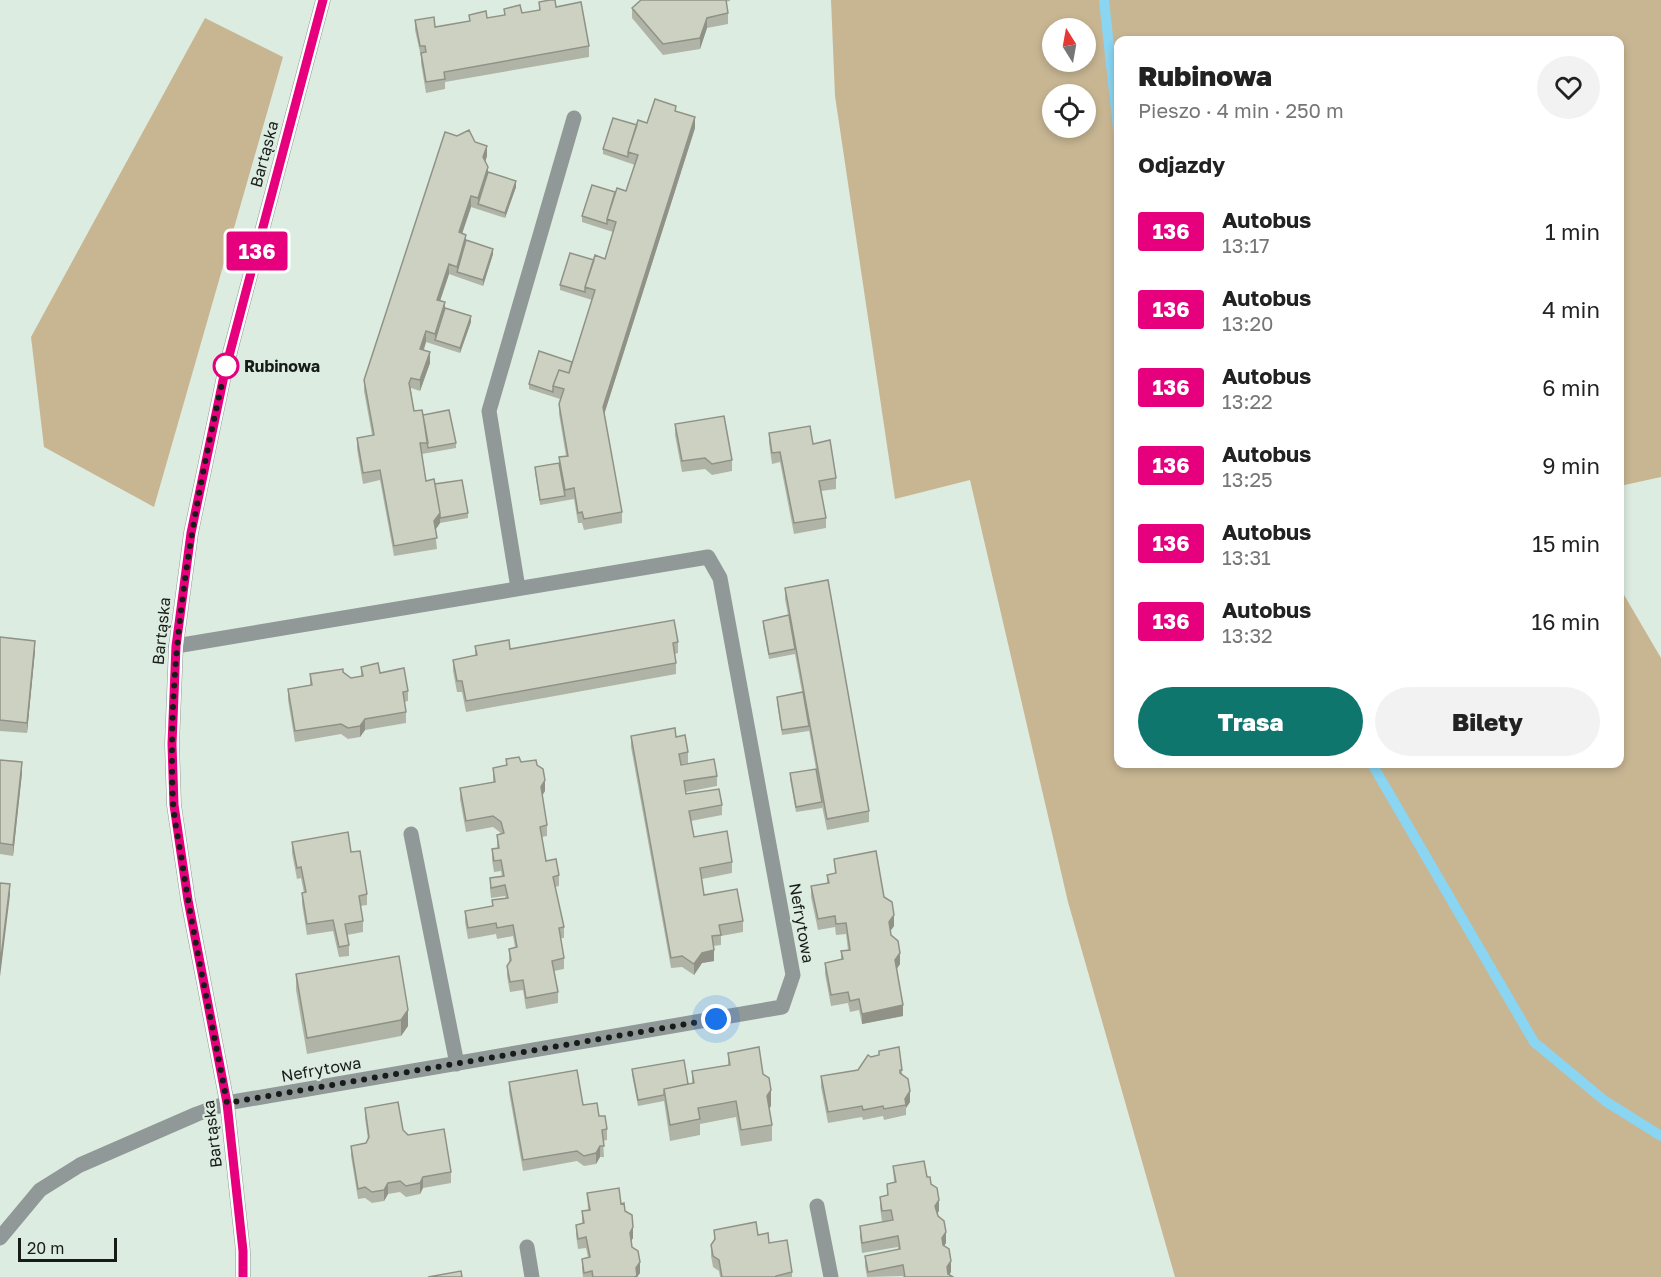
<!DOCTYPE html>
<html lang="pl">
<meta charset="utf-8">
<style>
:root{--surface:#fff;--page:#f2f2f2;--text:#222;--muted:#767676;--accent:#0f766e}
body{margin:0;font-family:"Golos Text",sans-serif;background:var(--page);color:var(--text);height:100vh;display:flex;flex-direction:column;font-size:22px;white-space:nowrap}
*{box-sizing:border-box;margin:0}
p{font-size:20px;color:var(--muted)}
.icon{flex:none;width:33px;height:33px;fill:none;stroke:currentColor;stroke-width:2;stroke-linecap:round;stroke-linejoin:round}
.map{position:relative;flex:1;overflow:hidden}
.details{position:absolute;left:1114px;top:36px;width:510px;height:732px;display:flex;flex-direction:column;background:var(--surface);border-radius:12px;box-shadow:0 3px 9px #0003}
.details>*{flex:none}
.badge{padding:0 12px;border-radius:4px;font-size:21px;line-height:39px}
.needle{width:39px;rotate:349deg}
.buttons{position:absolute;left:1042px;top:18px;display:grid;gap:12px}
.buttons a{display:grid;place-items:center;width:54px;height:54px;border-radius:50%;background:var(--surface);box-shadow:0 3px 9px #0003;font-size:30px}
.scale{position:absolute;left:18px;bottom:15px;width:99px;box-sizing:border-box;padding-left:6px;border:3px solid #171c19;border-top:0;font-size:16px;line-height:21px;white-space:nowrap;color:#171c19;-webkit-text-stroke:4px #ddece1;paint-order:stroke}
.you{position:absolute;width:30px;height:30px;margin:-15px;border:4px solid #fff;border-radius:50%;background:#1a73e8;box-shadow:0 0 0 9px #1a73e833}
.map>.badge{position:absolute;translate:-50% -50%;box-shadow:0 0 0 3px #fff}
h2{padding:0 24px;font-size:22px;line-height:54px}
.round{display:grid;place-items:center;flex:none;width:63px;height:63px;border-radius:32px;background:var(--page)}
.overview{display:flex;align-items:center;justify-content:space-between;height:102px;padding:0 24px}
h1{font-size:28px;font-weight:800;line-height:45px}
.primary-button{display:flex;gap:12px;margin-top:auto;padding:12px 24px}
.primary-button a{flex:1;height:69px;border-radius:36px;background:var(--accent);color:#fff;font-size:24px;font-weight:800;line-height:69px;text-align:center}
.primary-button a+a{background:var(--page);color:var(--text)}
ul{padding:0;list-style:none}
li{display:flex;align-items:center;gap:18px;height:78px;padding:0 24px}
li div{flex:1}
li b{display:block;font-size:22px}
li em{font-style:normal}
li .badge{min-width:66px;font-weight:700;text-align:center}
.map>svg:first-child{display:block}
.green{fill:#c8b693;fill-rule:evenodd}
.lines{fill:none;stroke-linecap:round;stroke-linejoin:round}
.stream{stroke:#89d5f2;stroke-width:10}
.service{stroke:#909898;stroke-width:15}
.minor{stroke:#909898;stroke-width:15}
.tertiary{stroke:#909898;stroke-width:15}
.wall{fill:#b0b4a6}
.shaded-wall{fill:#909287}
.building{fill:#cdd1c1;stroke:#909287;stroke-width:1.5}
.line-casing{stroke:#fff;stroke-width:14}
.line{stroke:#e6007e;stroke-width:9}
.walk{stroke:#171c19;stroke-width:6;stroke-dasharray:0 10.8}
.stop-dot{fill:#fff;stroke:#e6007e;stroke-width:3}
.labels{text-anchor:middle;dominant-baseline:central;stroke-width:4.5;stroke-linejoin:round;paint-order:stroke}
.street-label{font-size:16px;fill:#171c19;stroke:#ddece1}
.stop-label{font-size:16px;font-weight:bold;fill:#171c19;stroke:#ddece1;text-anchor:start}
</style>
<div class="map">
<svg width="1661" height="1277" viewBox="0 0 1661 1277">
<rect width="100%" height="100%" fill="#ddece1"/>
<path class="green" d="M831 0H1661V477L1620 486V40H1119V764H1620V588L1661 658V1277H1175L1068 902 970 480 895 499 835 96ZM1053 28H1086V62H1053ZM1053 94H1086V128H1053Z
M205 18 283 57 154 507 44 447 31 337Z"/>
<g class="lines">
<path class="stream" d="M1104 0 1119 138
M1372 764 1534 1042 1605 1101 1661 1136"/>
<path class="service" d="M0 1238 40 1190 80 1165 197 1114 227 1103"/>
<path class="minor" d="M518 588 489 411 574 118
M176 646 708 557 720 578 793 975 782 1007 227 1103
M411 834 457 1064
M817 1206 831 1277
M527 1247 532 1277"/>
<path class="tertiary" d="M243 1277V1251L227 1103 188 900 174 805 172 744 176 646 191 533 225 371 323 0"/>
</g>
<path class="wall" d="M641 0H730V1L726 2 728 13V24L707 28 700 49 663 55 632 18V8Z
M539 2 556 7 589 46V57L445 82V89L426 93 421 63V57L415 30V20L435 27 469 21V15L487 18 504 16V9L522 13 539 10Z
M676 111 695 128 604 414 622 512V523L584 530 582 523H578L574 499 540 505 535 472V467L559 463V457L566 456 559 414V404L560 399 529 389V384L572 362 592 300 560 290V285L594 260 605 259 613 232 582 222V216L615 192 626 191 635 165 603 154V149L637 125 647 123Z
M475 142 487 156 485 162 488 172 516 187 505 218 471 207 462 233 466 240 493 254 483 286 449 274 440 301 445 308 471 322 460 353 426 342 424 350 430 363 420 391 411 388V390L414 411 423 415 456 443V448L422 454 426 481 435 484 468 513V518L440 523 435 530 437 549 394 556 380 480 363 484 357 449V438L372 435 364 391V380Z
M675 424 732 460V471L712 475 705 469 682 472 675 435Z
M769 433 813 444 836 478V489L821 491 826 518V528L794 534 780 462 772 464 769 443Z
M785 588 869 811V822L827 830 822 806V808L796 812 790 779V773L816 769 809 730V731L782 735 777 703V697L802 692 795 654 769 659 763 627V621L788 615 785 599Z
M0 637 35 651 27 733 0 731Z
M678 642V653L675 654 676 663V674L466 712 462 692H457L453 671V660L475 656V646L510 649Z
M361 667 380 673 408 691V701L404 702 406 712V723L365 730 360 737 348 739 341 734 295 742 288 700V689L310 685V674L343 672 351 678 361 676Z
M631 736 676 737 688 752V763L681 764V765L717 776V786L686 792V794L722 805V815L691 821 694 837 732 862V873L702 879 704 895 743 921V932L721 936V945L713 946 714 961 702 963 694 975 682 967 671 968 631 747Z
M506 759 521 762 545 791 542 795 547 825V836L542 837 546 861 559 875V886L555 887 564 927V938H560L564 958V969L554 971 558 992V1003L526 1009 523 990 510 992 507 976V966L509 962V949L515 947 513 936 497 939 496 934 468 939 465 922V911L492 906V900L506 898 505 896 491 898 490 889V878L502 876 501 871 494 872 492 860V849L497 848V835L501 833 493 827 466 832 460 799V788L493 782V768L506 765Z
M0 760 22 773 13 856 0 854Z
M292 842 351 852 367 894V905L360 906 363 921V932L347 935 349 945V956L339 957 333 931 307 935 302 904V893H304L301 878 297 879 292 853Z
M834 859 884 897 894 926 890 931 891 935 900 964 897 969 903 1016 862 1024 859 1010 850 1012 848 1003 831 1006 825 974V963L841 960V951L848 950 846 934 836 935 835 927 818 930 811 897V886L827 883V875L835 873Z
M399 956 408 1026 401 1036 307 1054 296 990V974Z
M879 1051 902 1070V1075L910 1102 906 1108V1115L884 1120 883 1116 863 1120 862 1117 828 1123 821 1087V1076L858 1070 871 1057 879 1055Z
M728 1053 763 1074 771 1106 769 1108 772 1125V1141L741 1146 736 1117 700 1124V1135L670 1141 664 1101 638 1106 632 1075V1069L688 1084H692V1071L728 1065Z
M509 1082 583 1105 599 1116 607 1129V1140L603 1141 604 1157H600L596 1164 584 1166 577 1161 523 1171 509 1092Z
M365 1108 403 1130 451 1172V1183L423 1188 420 1194 406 1197 400 1192 388 1194 384 1201 372 1203 365 1198 358 1199 351 1156V1146L366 1143 368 1140 365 1118Z
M893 1166 927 1177 939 1211 937 1213 946 1243 944 1245 951 1272 949 1275 953 1277H903V1276L867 1277 865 1266V1256L898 1250V1247L862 1253 860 1237V1226L882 1222 880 1207V1197L887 1195V1184L894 1182Z
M587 1193 621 1204 625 1211 633 1238 631 1241 632 1247 640 1273 637 1277H583L582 1269V1259L588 1257 586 1248 578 1249 576 1235V1225L582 1223V1211L588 1210Z
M714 1230 758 1235 769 1243 792 1272V1277H720L719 1271 713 1267 711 1256V1245L714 1241Z"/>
<path class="shaded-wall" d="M707 18V28L700 49V38Z
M695 117V128L603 418V407Z
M487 146V156L483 168V157Z
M488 167V178L478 204V198Z
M516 181V187L505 218V213Z
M471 196V207L459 243V232Z
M466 235V245L457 272V267Z
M493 249V254L483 286V280Z
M449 264V274L437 310V300Z
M445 302V313L435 340V334Z
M471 316V322L460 353V348Z
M426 331V342L420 360V349Z
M430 352V363L420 391V380Z
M440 513V523L434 532V521Z
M35 641V651L27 733V723Z
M365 719V730L360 737V726Z
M22 762V773L13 856V845Z
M545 780V791L541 798V787Z
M10 884V895L0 977V966Z
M894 915V926L889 933V922Z
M714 950V961L702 963 694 975V964L702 953Z
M900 953V964L895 971V960Z
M903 1005V1016L862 1024V1014Z
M408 1010V1026L401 1036V1020Z
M771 1090V1106L767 1112V1096Z
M910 1091V1102L906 1108 905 1099Z
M600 1146V1157L596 1164V1153Z
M423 1177V1188L420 1194V1183Z
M388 1183V1194L384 1201V1190Z
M939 1200V1211L935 1217V1206Z
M633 1227V1238L630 1243V1233Z
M946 1232V1243L942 1249V1238Z
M951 1261V1272L948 1277 947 1267Z
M640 1262V1273L637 1277 636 1268Z"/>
<path class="building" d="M550 0H555L556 7 581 2 589 46 444 72 445 79 426 82 421 53 426 52 425 46H420L415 20 434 17 435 27 470 21 469 15 486 11 487 18 505 15 504 9 520 5 522 13 540 10 539 2Z
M641 0H726L728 13 707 18 700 38 663 44 632 8Z
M655 99 676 106 675 111 695 117 603 407 622 512 584 519 582 512 578 513 574 488 565 490 559 457 568 456 559 404 564 389 553 386 559 370 569 373 595 290 585 287 595 255 605 259 616 222 607 219 617 188 626 191 638 155 628 152 638 120 647 123Z
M613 118 637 125 628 152V157L603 149Z
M469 130 475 142 487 146 483 157 488 167 478 198 471 196 459 232 466 235 457 267 449 264 437 300 445 302 435 334 426 331 420 349 430 352 420 380 411 378 409 383 414 411 422 410 425 426 428 443H420L426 481 434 479 440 513 434 521 437 538 394 546 380 470 363 473 357 438 374 435 364 380 445 132 457 136Z
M488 172 516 181 505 213 478 204Z
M592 185 615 192 607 219V224L582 216Z
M466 240 493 249 483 280 457 272Z
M570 253 594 260 585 287V292L560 285Z
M445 308 471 316 460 348 435 340Z
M539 351 572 362 569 373 559 370 553 386V392L529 384Z
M449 410 456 443 428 448 423 415Z
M724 416 732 460 712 464 705 458 682 461 675 424Z
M810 426 813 444 830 440 836 478 819 481 826 518 794 523 780 452 772 453 769 433Z
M559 463 565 496 540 500 535 467Z
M462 480 468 513 440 518V513L435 484Z
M828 580 869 811 827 819 785 588Z
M789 615 795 649 769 654 763 621Z
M674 620 678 642 673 643 676 663 466 701 462 681H457L453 660 477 655 475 646 509 640 510 649Z
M0 637 35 641 27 723 0 720Z
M378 663 380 673 404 668 408 691 403 692 406 712 365 719 360 726 348 728 341 724 295 731 288 689 312 685 310 674 343 669V672L351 678 363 676 361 667Z
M803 692 809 726 782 730 777 697Z
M675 728 676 737 685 735 688 752 679 754 681 765 714 759 717 776 684 781 686 794 719 789 722 805 689 811 694 837 727 831 732 862 700 868 704 895 737 889 743 921 719 925 721 935 712 936 714 950 702 953 694 964 682 956 671 958 631 736Z
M519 757 521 762 536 760 537 765 543 769 545 780 541 787 547 825 540 827 546 861 556 859 559 875 553 877 564 927 559 928 564 958 552 961 558 992 526 998 523 980 510 982 507 966 511 960 509 949 517 947 513 925 497 928 496 923 468 928 465 911 493 906 492 900 508 898 505 885 491 888 490 878 504 876 501 860 494 861 492 849 499 848 497 835 504 833 501 822 493 816 466 821 460 788 495 782 493 768 507 765 506 759Z
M0 760 22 762 13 845 0 843Z
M816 769 822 802 796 807 790 773Z
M348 832 351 852 360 851 367 894 359 896 363 921 345 924 349 945 339 947 333 920 307 924 302 893 306 892 301 867 297 868 292 842Z
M876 851 884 897 892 902 894 915 889 922 891 935 898 941 900 953 895 960 903 1005 862 1014 859 999 850 1001 848 992 831 995 825 963 843 959 841 951 850 950 846 923 836 924 835 916 818 919 811 886 829 883 827 875 836 873 834 859Z
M0 883 10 884 0 966Z
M399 956 408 1010 401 1020 307 1038 296 974Z
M759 1047 763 1074 769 1078 771 1090 767 1096 772 1125 741 1130 736 1101 698 1108 700 1119 670 1125 664 1089 694 1083 692 1071 730 1065 728 1053Z
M899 1047 902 1070H900V1073L908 1079 910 1091 905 1099 906 1105 884 1109 883 1106 863 1110 862 1106 828 1112 821 1076 858 1070 868 1055 871 1057 879 1055V1051Z
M684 1060 688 1084 664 1089V1095L638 1100 632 1069Z
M577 1070 583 1105 597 1103 599 1116H605L607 1129 602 1130 604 1146H600L596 1153 584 1156 577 1151 523 1160 509 1082Z
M398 1102 403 1130 408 1135 444 1129 451 1172 423 1177 420 1183 406 1186 400 1181 388 1183 384 1190 372 1192 365 1187 358 1189 351 1146 366 1143 369 1137 365 1108Z
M924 1161 927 1177H930L931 1184 937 1188 939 1200 935 1206 938 1216 944 1221 946 1232 942 1238 943 1245 949 1249 951 1261 947 1267 948 1274 953 1277H905L903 1265 868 1272 865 1256 900 1249 898 1236 862 1243 860 1226 893 1220 891 1210 882 1211 880 1197 888 1195 887 1184 896 1182 893 1166Z
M619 1188 621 1204 624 1203 625 1211 632 1215 633 1227 630 1233 632 1247 638 1251 640 1262 636 1268 637 1276 634 1277H593L592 1271 584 1273 582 1259 590 1257 586 1237 578 1239 576 1225 584 1223 582 1211 590 1210 587 1193Z
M756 1222 758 1235 768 1233 769 1243 787 1240 792 1272 776 1276V1277H722L719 1260 713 1256 711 1245 715 1239 714 1230Z
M461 1271 462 1277H428Z"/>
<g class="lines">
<g class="line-casing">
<path id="line" d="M243 1277V1251L227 1103 188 900 174 805 172 744 176 646 191 533 225 371 323 0"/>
</g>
<use href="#line" class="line"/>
<path class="walk" d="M226 366C193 509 166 656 173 803 175 827 181 851 184 875 196 952 213 1027 227 1103L716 1019"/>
</g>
<circle class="stop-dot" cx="226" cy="366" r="12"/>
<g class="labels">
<g class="street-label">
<text transform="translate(264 154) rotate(-75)">Bartąska</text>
<text transform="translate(161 631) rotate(-84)">Bartąska</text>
<text transform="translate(802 923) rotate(80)">Nefrytowa</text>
<text transform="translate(321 1069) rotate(-10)">Nefrytowa</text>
<text transform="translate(212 1134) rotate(-97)">Bartąska</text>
</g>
<g class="stop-label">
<text x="244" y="366">Rubinowa</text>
</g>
</g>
</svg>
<div class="buttons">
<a><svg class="needle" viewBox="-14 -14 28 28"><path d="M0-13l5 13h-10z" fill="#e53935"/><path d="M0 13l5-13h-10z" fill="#767676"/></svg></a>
<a><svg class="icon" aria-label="locate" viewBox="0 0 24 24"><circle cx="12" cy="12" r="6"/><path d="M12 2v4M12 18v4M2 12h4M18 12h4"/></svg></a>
</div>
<div class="scale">20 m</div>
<div class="you" style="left:716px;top:1019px"></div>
<b class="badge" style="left:257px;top:251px;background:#e6007e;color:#fff">136</b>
<section class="details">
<div class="overview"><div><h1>Rubinowa</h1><p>Pieszo · 4 min · 250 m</p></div><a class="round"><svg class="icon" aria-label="heart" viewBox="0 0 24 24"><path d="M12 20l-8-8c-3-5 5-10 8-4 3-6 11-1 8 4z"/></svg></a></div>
<h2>Odjazdy</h2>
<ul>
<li><span class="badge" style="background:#e6007e;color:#fff">136</span><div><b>Autobus</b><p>13:17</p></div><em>1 min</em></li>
<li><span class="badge" style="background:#e6007e;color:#fff">136</span><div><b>Autobus</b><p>13:20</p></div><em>4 min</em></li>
<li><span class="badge" style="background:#e6007e;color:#fff">136</span><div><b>Autobus</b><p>13:22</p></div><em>6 min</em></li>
<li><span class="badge" style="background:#e6007e;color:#fff">136</span><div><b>Autobus</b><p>13:25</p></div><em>9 min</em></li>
<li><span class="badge" style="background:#e6007e;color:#fff">136</span><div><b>Autobus</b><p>13:31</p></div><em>15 min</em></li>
<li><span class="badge" style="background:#e6007e;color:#fff">136</span><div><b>Autobus</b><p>13:32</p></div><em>16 min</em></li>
</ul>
<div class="primary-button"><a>Trasa</a><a>Bilety</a></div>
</section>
</div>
